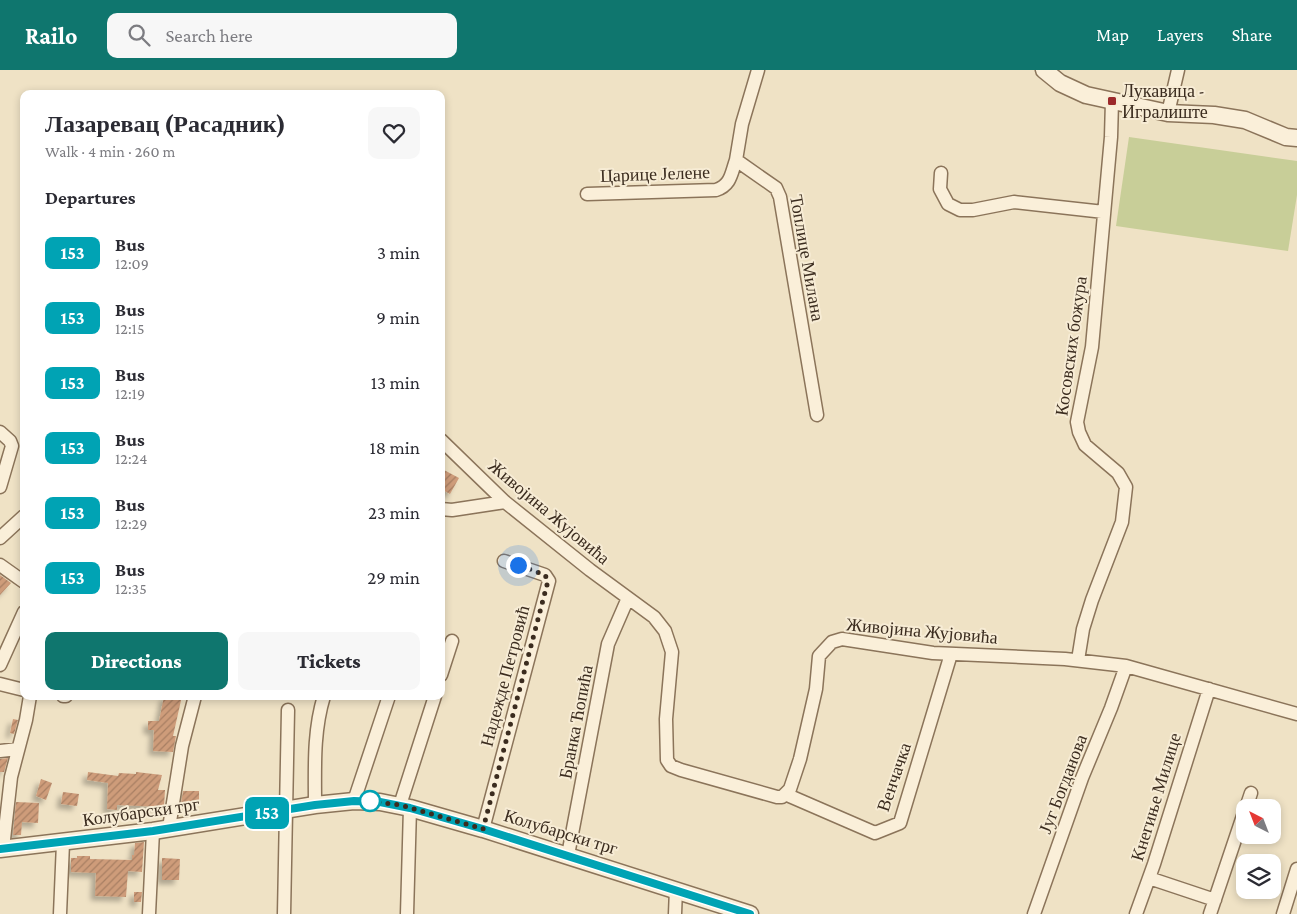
<!DOCTYPE html>
<meta charset="utf-8">
<style>
:root{--surface:#fff;--page:#f7f7f7;--text:#2b2b33;--muted:#7c7c81;--accent:#0f766e}
body{margin:0;font-family:"Crimson Pro",serif;background:var(--page);color:var(--text);height:100vh;display:flex;flex-direction:column;font-size:19px;white-space:nowrap}
*{box-sizing:border-box;margin:0}
p{font-size:16px;color:var(--muted)}
.icon{flex:none;width:28px;height:28px;fill:none;stroke:currentColor;stroke-width:2;stroke-linecap:round;stroke-linejoin:round}
.map{position:relative;flex:1;overflow:hidden}
.sheet{position:absolute;left:20px;top:20px;width:425px;height:610px;display:flex;flex-direction:column;background:var(--surface);border-radius:10px;box-shadow:0 2px 8px #0003}
.sheet>*{flex:none}
.badge{padding:0 10px;border-radius:8px;font-size:18px;line-height:32px}
.needle{width:32px;rotate:318deg}
.buttons{position:absolute;left:1236px;top:729px;display:grid;gap:10px}
.buttons a{display:grid;place-items:center;width:45px;height:45px;border-radius:10px;background:var(--surface);box-shadow:0 2px 8px #0003;font-size:25px}
.you{position:absolute;width:25px;height:25px;margin:-12px;border:4px solid #fff;border-radius:50%;background:#1a73e8;box-shadow:0 0 0 8px #1a73e833}
.map>.badge{position:absolute;translate:-50% -50%;box-shadow:0 0 0 2px #fff}
h2{padding:0 25px;font-size:19px;line-height:45px}
.round{display:grid;place-items:center;flex:none;width:52px;height:52px;border-radius:10px;background:var(--page)}
.overview{display:flex;align-items:center;justify-content:space-between;height:85px;padding:0 25px}
h1{font-size:24px;font-weight:800;line-height:38px}
.action{display:flex;gap:10px;margin-top:auto;padding:10px 25px}
.action a{flex:1;height:58px;border-radius:10px;background:var(--accent);color:#fff;font-size:20px;font-weight:800;line-height:58px;text-align:center}
.action a+a{background:var(--page);color:var(--text)}
ul{padding:0;list-style:none}
li{display:flex;align-items:center;gap:15px;height:65px;padding:0 25px}
li div{flex:1}
li b{display:block;font-size:19px}
li em{font-style:normal}
li .badge{min-width:55px;font-weight:700;text-align:center}
header{display:flex;align-items:center;gap:30px;box-sizing:border-box;height:70px;padding:0 25px;background:var(--accent);color:#fff}
header strong{font-size:24px}
nav{display:flex;gap:28px;margin-inline-start:auto;font-size:18px}
.search{width:350px;height:45px;background:var(--page);display:flex;align-items:center;gap:12px;box-sizing:border-box;padding:0 18px;border-radius:10px;color:var(--muted);font-size:19px}
.map>svg:first-child{display:block}
.green{fill:#c8ce98}
.building{fill:url(#building-hatch);filter:url(#shadow)}
.lines{fill:none;stroke-linecap:round;stroke-linejoin:round}
.minor-casing{stroke:#8b745a;stroke-width:15}
.tertiary-casing{stroke:#8b745a;stroke-width:19}
.minor{stroke:#faefd9;stroke-width:12}
.tertiary{stroke:#faefd9;stroke-width:16}
.line-casing{stroke:#fff;stroke-width:11}
.line{stroke:#00a3b4;stroke-width:8}
.walk{stroke:#3b2c1f;stroke-width:5;stroke-dasharray:0 9}
.poi-dot{fill:#9c292b;stroke:#f7ecd5;stroke-width:2}
.stop-dot{fill:#fff;stroke:#00a3b4;stroke-width:2.5}
.labels{text-anchor:middle;dominant-baseline:central;stroke-width:4;stroke-linejoin:round;paint-order:stroke}
.poi-label{font-size:18px;fill:#3b2c1f;stroke:#f7ecd5;text-anchor:start}
.street-label{font-size:18px;fill:#3b2c1f;stroke:#f7ecd5}
</style>
<header>
<strong>Railo</strong>
<div class="search"><svg class="icon" aria-label="search" viewBox="0 0 24 24"><circle cx="10" cy="10" r="6"/><path d="M15 15l6 6"/></svg>Search here</div>
<nav><a>Map</a><a>Layers</a><a>Share</a></nav>
</header>
<div class="map">
<svg width="1297" height="844" viewBox="0 0 1297 844">
<defs>
<pattern id="building-hatch" width="6" height="6" patternUnits="userSpaceOnUse" patternTransform="scale(1.25)"><rect width="6" height="6" fill="#ce9c7a"/><path d="M-1 1l2-2M0 6l6-6M5 7l2-2" fill="none" stroke="#a87f63"/></pattern>
<filter id="shadow"><feDropShadow dx="-4.5" dy="4.5" stdDeviation="2.5" flood-color="#0004"/></filter>
</defs>
<rect width="100%" height="100%" fill="#efe2c5"/>
<path class="green" d="M1129 67 1297 91V125L1288 181 1116 156Z"/>
<path class="building" d="M444 400 459 408 450 424 441 419V404Z
M0 505 11 513 0 525Z
M164 626H182L173 666H176L173 682 153 681 154 660H148V651H159Z
M13 649 18 650 14 664 10 663Z
M8 688 4 702H0V689Z
M88 702 118 706 119 703 136 704V702L162 705 158 720H165L164 737 117 735V740L107 739 108 713 87 710Z
M41 709 52 713 46 730 36 726Z
M183 721H199V734H181Z
M63 722 79 724 77 736 61 734Z
M16 732 39 733 38 753 22 752 21 765H13Z
M144 772 142 802 128 801 126 827 95 826 96 803 71 802V788H77V786H90V789L132 790V785H134L135 773Z
M162 788 180 789 179 810H162Z
M134 822H142L141 832H134Z"/>
<g class="lines">
<g class="minor-casing">
<path id="minor" d="M758 0 742 54 736 90 776 118 780 127 817 345
M1168 43 1178 0
M941 103 940 119 948 134 960 140H973L1014 132 1104 142
M587 124 716 120C731 115 731 104 736 90
M0 362 10 371 12 376 0 417
M441 370 505 432 590 500 654 547 665 561 672 582 666 649 667 690 671 696 681 700 777 727H782L790 719 800 689 816 619 819 586 832 572 842 569 933 583 1065 589 1126 596 1297 644
M441 439 452 440 505 432
M0 468 24 446
M0 495 24 512
M1078 590 1083 559 1092 530 1122 452 1126 417 1118 403 1085 375 1079 362 1077 352 1092 277 1111 67 1112 31
M0 595 24 542
M441 605 452 571
M0 614 24 620
M63 626H66
M0 681 18 679
M785 724 875 763 900 753 951 584
M354 731 389 626
M315 735C315 698 313 662 324 626
M400 735 435 626
M1246 738 1251 723
M169 758 182 676 195 626
M483 759 549 511 545 505 504 491
M3 778 11 707 26 650 30 626
M568 785 608 574 628 528
M1149 808 1215 830
M60 844 63 773
M149 844 153 761
M284 844 288 640
M407 844 410 738
M675 844 676 819
M1034 844 1082 708 1111 638 1126 596
M1136 844 1154 794 1209 619
M1210 844 1245 740
M1283 844 1297 799"/>
</g>
<g class="tertiary-casing">
<path id="tertiary" d="M1044 0 1060 13 1086 25 1168 43 1214 45 1245 50 1286 67 1297 68
M0 779 153 761 315 735 354 731 380 732 410 738 483 759 750 844"/>
</g>
<use href="#minor" class="minor"/>
<use href="#tertiary" class="tertiary"/>
</g>
<g class="lines">
<g class="line-casing">
<path id="line" d="M0 779 153 761 315 735 354 731 380 732 410 738 483 759 750 844"/>
</g>
<use href="#line" class="line"/>
<path class="walk" d="M370 731 400 735 483 759 548 511 545 505 518 495"/>
</g>
<rect class="poi-dot" x="1107" y="26" width="10" height="10" rx="2.5"/>
<circle class="stop-dot" cx="370" cy="731" r="10"/>
<g class="labels">
<g class="poi-label">
<text x="1122" y="21">Лукавица -<tspan x="1122" dy="21">Игралиште</tspan></text>
</g>
<g class="street-label">
<text transform="translate(655 104) rotate(-2)">Царице Јелене</text>
<text transform="translate(807 188) rotate(80)">Топлице Милана</text>
<text transform="translate(1071 276) rotate(-82)">Косовских божура</text>
<text transform="translate(549 442) rotate(40)">Живојина Жујовића</text>
<text transform="translate(922 561) rotate(5)">Живојина Жујовића</text>
<text transform="translate(505 606) rotate(-75)">Надежде Петровић</text>
<text transform="translate(576 652) rotate(-79)">Бранка Ћопића</text>
<text transform="translate(894 707) rotate(-71)">Венчачка</text>
<text transform="translate(1063 714) rotate(-69)">Југ Богданова</text>
<text transform="translate(1156 727) rotate(-73)">Кнегиње Милице</text>
<text transform="translate(141 742) rotate(-8)">Колубарски трг</text>
<text transform="translate(561 762) rotate(17)">Колубарски трг</text>
</g>
</g>
</svg>
<div class="buttons">
<a><svg class="needle" viewBox="-14 -14 28 28"><path d="M0-13l5 13h-10z" fill="#e53935"/><path d="M0 13l5-13h-10z" fill="#7c7c81"/></svg></a>
<a><svg class="icon" aria-label="layers" viewBox="0 0 24 24"><path d="M12 4l9 5-9 5-9-5zM3 14l9 5 9-5"/></svg></a>
</div>
<div class="you" style="left:518px;top:495px"></div>
<b class="badge" style="left:267px;top:743px;background:#00a3b4;color:#fff">153</b>
<section class="sheet">
<div class="overview"><div><h1>Лазаревац (Расадник)</h1><p>Walk · 4 min · 260 m</p></div><a class="round"><svg class="icon" aria-label="heart" viewBox="0 0 24 24"><path d="M12 20l-8-8c-3-5 5-10 8-4 3-6 11-1 8 4z"/></svg></a></div>
<h2>Departures</h2>
<ul>
<li><span class="badge" style="background:#00a3b4;color:#fff">153</span><div><b>Bus</b><p>12:09</p></div><em>3 min</em></li>
<li><span class="badge" style="background:#00a3b4;color:#fff">153</span><div><b>Bus</b><p>12:15</p></div><em>9 min</em></li>
<li><span class="badge" style="background:#00a3b4;color:#fff">153</span><div><b>Bus</b><p>12:19</p></div><em>13 min</em></li>
<li><span class="badge" style="background:#00a3b4;color:#fff">153</span><div><b>Bus</b><p>12:24</p></div><em>18 min</em></li>
<li><span class="badge" style="background:#00a3b4;color:#fff">153</span><div><b>Bus</b><p>12:29</p></div><em>23 min</em></li>
<li><span class="badge" style="background:#00a3b4;color:#fff">153</span><div><b>Bus</b><p>12:35</p></div><em>29 min</em></li>
</ul>
<div class="action"><a>Directions</a><a>Tickets</a></div>
</section>
</div>
